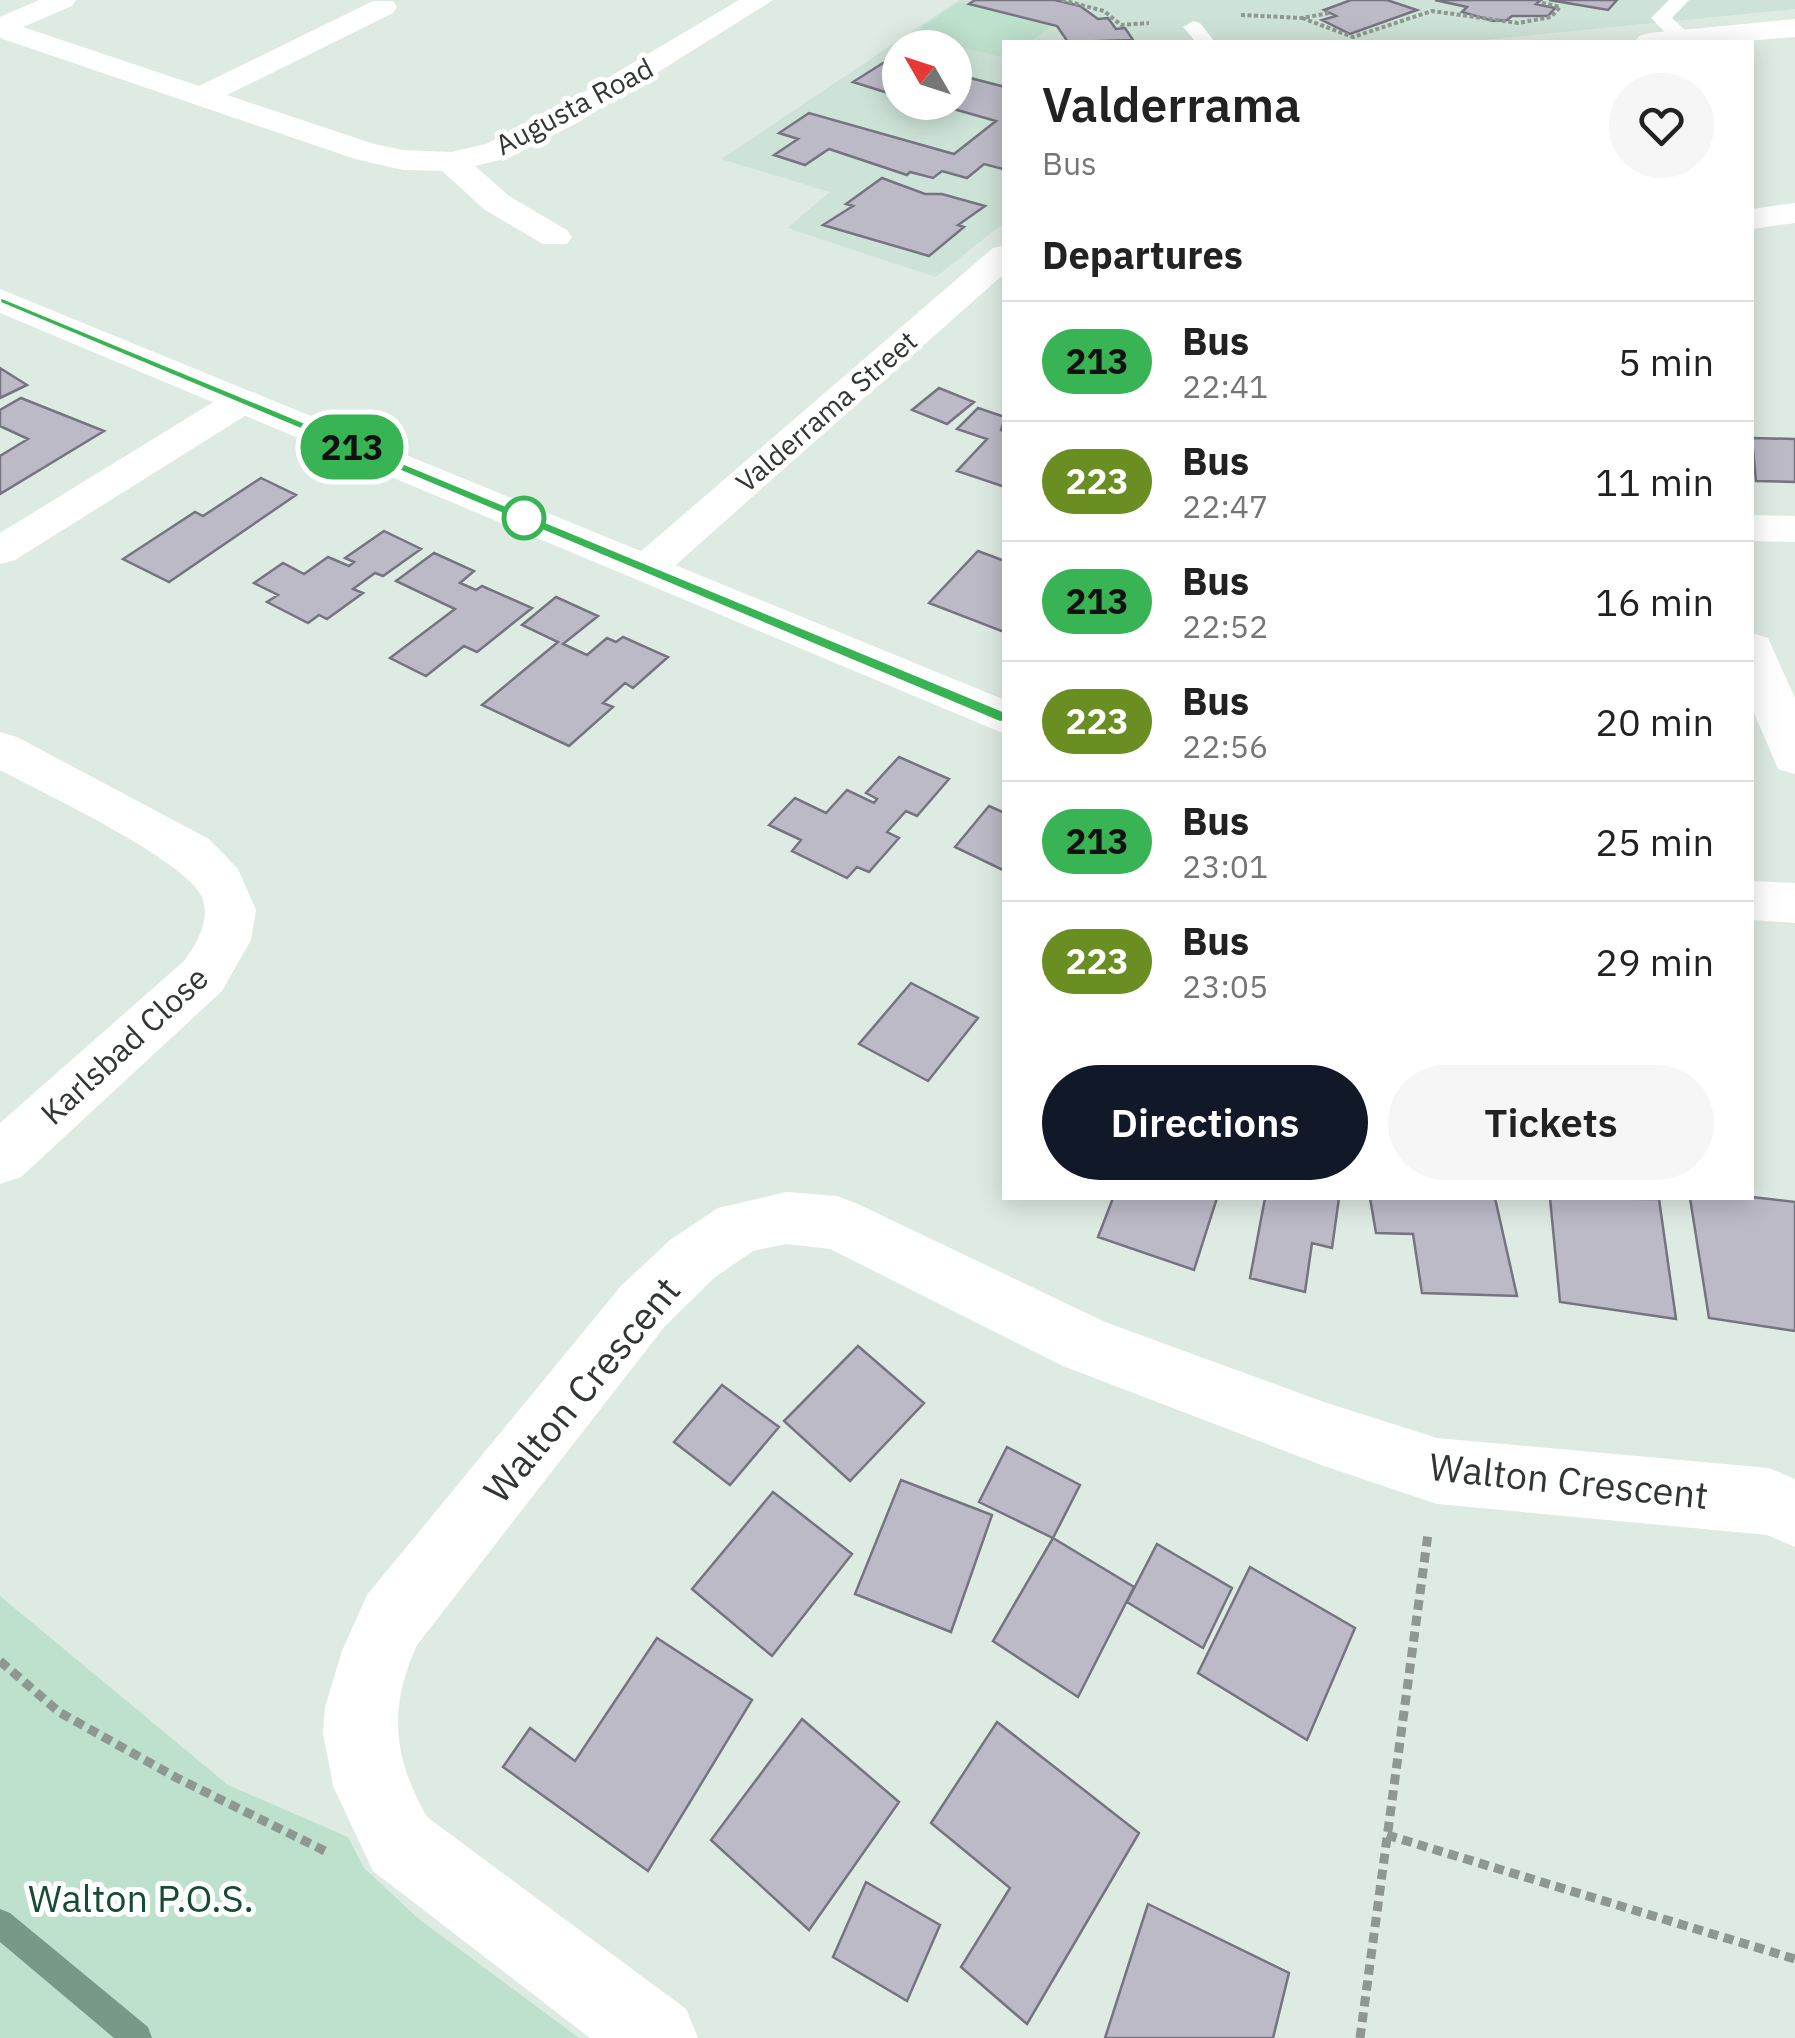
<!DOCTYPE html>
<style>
:root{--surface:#fff;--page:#f6f6f6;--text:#222;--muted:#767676;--line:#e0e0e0;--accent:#111827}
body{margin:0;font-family:"IBM Plex Sans",sans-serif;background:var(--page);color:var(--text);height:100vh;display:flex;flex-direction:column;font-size:38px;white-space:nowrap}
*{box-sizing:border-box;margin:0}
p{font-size:32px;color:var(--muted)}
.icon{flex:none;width:55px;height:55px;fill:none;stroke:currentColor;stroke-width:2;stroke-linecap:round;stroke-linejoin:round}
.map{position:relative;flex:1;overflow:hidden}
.details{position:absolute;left:1002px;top:40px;width:752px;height:1160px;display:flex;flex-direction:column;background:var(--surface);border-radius:0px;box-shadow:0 5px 25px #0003}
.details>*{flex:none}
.badge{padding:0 20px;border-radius:32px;font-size:35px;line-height:65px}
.needle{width:65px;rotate:309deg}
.tools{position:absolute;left:882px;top:30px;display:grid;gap:20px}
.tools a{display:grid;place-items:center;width:90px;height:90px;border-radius:50%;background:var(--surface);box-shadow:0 5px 25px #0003;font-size:50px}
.map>.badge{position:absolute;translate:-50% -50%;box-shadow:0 0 0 5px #fff}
h2{padding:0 40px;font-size:38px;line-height:90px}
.round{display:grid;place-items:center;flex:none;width:105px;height:105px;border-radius:52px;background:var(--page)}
.headline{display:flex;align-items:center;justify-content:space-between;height:170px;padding:0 40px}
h1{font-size:48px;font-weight:600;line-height:75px}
.button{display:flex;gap:20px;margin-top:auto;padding:20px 40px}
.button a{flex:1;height:115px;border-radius:60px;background:var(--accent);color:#fff;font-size:40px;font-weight:600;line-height:115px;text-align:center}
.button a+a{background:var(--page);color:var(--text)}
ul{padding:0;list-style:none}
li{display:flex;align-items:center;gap:30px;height:120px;padding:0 40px;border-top:2px solid var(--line)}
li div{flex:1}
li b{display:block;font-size:38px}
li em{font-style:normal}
li .badge{min-width:110px;font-weight:700;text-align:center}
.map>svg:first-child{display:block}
.built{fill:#cee3d7;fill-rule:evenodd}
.green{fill:#bde1cc}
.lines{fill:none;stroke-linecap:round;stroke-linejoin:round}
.stream{fill:#799988;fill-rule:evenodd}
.building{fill:#bcbac7;stroke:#767480;stroke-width:2.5}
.path-far1{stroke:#8e9792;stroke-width:4;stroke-dasharray:4 2.5;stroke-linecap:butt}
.path{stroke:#8e9792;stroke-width:9;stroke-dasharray:10 6;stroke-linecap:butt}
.lane{fill:#fff;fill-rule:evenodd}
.street{fill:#fff;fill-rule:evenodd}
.secondary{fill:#fff;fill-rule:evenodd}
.line{fill:#38b454;stroke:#fff;stroke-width:2.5}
.stop-dot{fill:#fff;stroke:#38b454;stroke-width:5}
.labels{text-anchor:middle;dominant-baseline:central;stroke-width:10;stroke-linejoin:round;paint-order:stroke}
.far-street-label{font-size:28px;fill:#313633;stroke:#fff}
.street-label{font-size:32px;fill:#313633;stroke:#fff}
.near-street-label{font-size:38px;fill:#313633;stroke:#fff}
.near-park-label{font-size:38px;fill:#174c34;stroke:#fff}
</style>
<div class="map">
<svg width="1795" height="2038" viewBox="0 0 1795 2038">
<rect width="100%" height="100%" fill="#deebe3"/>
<path class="built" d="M959 0H1795V9L1464 42H1005V222L936 277 787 228 830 192 721 159ZM900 48H955V102H900Z"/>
<path class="green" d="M960 2 1053 25 1029 42H1005V58L942 42 934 48 897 44Z
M0 1596 228 1785 348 1837 364 1868 420 1920 579 2038H0Z"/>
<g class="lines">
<path class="stream" d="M0 1909 10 1913 148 2027 152 2038H114L0 1942Z"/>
</g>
<path class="building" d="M975 0H1055L1080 6 1098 19 1108 18 1116 29 1125 28 1133 40 1068 42 1057 26 969 4Z
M1351 0H1387L1417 10 1350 34 1322 20 1336 16 1324 10Z
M1435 0H1541L1536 4 1555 8 1548 16H1512L1507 20 1493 21 1462 12 1467 7Z
M1549 0H1617L1608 10Z
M883 63 900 67 898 96 853 82Z
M955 74 1005 87 1003 169 984 164 967 178 942 171 933 178 910 172 907 175 829 149 805 165 774 155 798 139 779 133 809 113 954 154 996 121 929 102H955Z
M882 178 925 194H942L985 206 958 225 964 227 929 256 823 225 853 206 846 204Z
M0 368 27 385 0 398Z
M939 388 974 402 947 424 912 410Z
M21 398 104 431 0 494V456L28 439 0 426V410Z
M978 408 1005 417 1001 430 1005 432V487L957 471 987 439 957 429Z
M1752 438 1795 439V482L1756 481Z
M261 478 296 495 169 582 123 559 195 512 203 516Z
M384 531 421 549 383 576 375 573 353 589 363 593 327 619 319 615 308 623 267 602 278 595 254 583 283 563 304 574 328 557 349 566 354 562 345 558Z
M978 551 1005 561 1004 632 929 603Z
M434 553 474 571 460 583 476 590 482 586 532 608 477 652 464 646 426 676 390 658 455 609 396 581Z
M556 597 598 616 563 644 587 655 607 638 616 642 623 637 668 657 633 688 625 683 603 703 613 707 569 746 482 705 558 642 522 625Z
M899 757 949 779 917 816 906 811 887 832 899 838 869 872 857 867 847 878 792 851 801 840 769 825 795 798 826 813 847 790 874 803 877 799 866 793Z
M989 806 1005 813V871L955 847Z
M911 983 978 1018 928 1081 859 1044Z
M1752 1197 1795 1202V1331L1709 1318 1690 1198Z
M1113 1198H1217L1194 1270 1098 1237Z
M1265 1198H1339L1332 1248 1312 1243 1305 1292 1250 1278Z
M1370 1198H1495L1517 1296 1422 1293 1413 1234 1376 1233Z
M1550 1198 1659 1199 1676 1319 1560 1302Z
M858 1346 924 1403 850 1481 784 1421Z
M722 1385 779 1427 730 1485 674 1442Z
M1007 1447 1080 1485 1053 1538 979 1502Z
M901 1480 992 1515 951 1632 855 1594Z
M773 1492 852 1554 772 1656 692 1589Z
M1053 1538 1134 1587 1078 1697 993 1641Z
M1157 1544 1232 1588 1203 1648 1127 1602Z
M1250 1567 1355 1628 1307 1740 1198 1673Z
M657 1638 752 1700 648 1871 503 1767 530 1728 575 1761Z
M802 1719 899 1802 809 1930 711 1840Z
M997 1722 1139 1833 1027 2024 961 1967 1010 1888 931 1823Z
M866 1882 940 1925 907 2001 833 1957Z
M1148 1904 1289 1973 1273 2038H1105Z"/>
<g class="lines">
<path class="path-far1" d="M1062 0 1104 11 1121 25 1149 23
M1241 15 1302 18 1329 13
M1302 18 1353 37 1432 11 1518 23 1551 17 1560 7 1539 2"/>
<path class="path" d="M0 1661 59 1712 177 1778 325 1851
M1387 1835 1795 1959
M1360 2038 1428 1534"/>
<path class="lane" d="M1669 0H1689L1672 18 1690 35V42H1675L1651 18Z
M1193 21 1200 23 1215 42H1196L1183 27Z"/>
<path class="street" d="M39 0H76L72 6 23 27 199 86 373 1H393L397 7 393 13 227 95 374 144 403 150 451 152 486 144 555 109 739 0H773L577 123 508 158 475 166 509 196 567 230 572 237 567 244H543L485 210 442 171 403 170 355 159 0 38V17Z
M1795 19V37L1733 42H1635L1639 36 1649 33Z
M1795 203V223L1752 229V209Z
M1005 245V273L662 577 647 581 632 577 626 568 632 559 993 248Z
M242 389 256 393 261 401 256 409 15 560 0 564V533L228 393Z
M1752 515 1795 516V542L1752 541Z
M1752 633 1768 638 1795 698V774L1778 769 1752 708Z
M0 732 17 737 209 839 238 869 256 910 251 940 222 991 21 1177 0 1184V1123L184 961C197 943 211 920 202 897 186 860 41 792 0 770Z
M786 1192 837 1196 858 1204 1105 1322 1324 1402 1437 1438 1769 1468 1795 1479V1547L1767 1535 1437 1504 1324 1466 1063 1366 830 1249 786 1244 753 1251 714 1278 665 1326 417 1645C388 1709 393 1757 427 1817L686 2009 698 2038H590L373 1871 333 1786 323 1733 325 1707 342 1651 367 1595 621 1286 670 1240 718 1208Z"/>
<path class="secondary" d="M0 289 1005 700V734L0 313Z
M1752 881 1795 883V923L1752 920Z"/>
</g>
<path class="line" d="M0 297 1011 714 1013 718 1011 722H999L0 303Z"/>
<circle class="stop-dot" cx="524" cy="518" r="20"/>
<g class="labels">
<g class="far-street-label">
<text transform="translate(574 106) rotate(-28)">Augusta Road</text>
<text transform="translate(826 411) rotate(-41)">Valderrama Street</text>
</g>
<g class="street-label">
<text transform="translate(124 1045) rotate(-43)">Karlsbad Close</text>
</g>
<g class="near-street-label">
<text transform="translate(581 1389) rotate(-50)">Walton Crescent</text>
<text transform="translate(1569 1480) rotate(6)">Walton Crescent</text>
</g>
<g class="near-park-label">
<text x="141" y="1897">Walton P.O.S.</text>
</g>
</g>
</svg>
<div class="tools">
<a><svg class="needle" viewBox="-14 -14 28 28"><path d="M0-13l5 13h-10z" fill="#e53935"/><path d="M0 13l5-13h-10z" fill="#767676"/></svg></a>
</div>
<b class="badge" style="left:352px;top:447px;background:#38b454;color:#111">213</b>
<section class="details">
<div class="headline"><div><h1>Valderrama</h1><p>Bus</p></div><a class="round"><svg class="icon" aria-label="heart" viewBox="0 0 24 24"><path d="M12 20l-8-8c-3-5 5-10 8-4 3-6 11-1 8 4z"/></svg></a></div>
<h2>Departures</h2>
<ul>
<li><span class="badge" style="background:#38b454;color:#111">213</span><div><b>Bus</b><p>22:41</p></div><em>5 min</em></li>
<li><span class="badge" style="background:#6b8e23;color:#fff">223</span><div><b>Bus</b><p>22:47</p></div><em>11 min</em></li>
<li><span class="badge" style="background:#38b454;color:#111">213</span><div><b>Bus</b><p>22:52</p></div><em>16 min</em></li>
<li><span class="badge" style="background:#6b8e23;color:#fff">223</span><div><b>Bus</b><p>22:56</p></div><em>20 min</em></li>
<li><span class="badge" style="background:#38b454;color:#111">213</span><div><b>Bus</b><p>23:01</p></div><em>25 min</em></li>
<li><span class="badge" style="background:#6b8e23;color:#fff">223</span><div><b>Bus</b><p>23:05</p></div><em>29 min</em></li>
</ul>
<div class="button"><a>Directions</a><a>Tickets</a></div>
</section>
</div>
